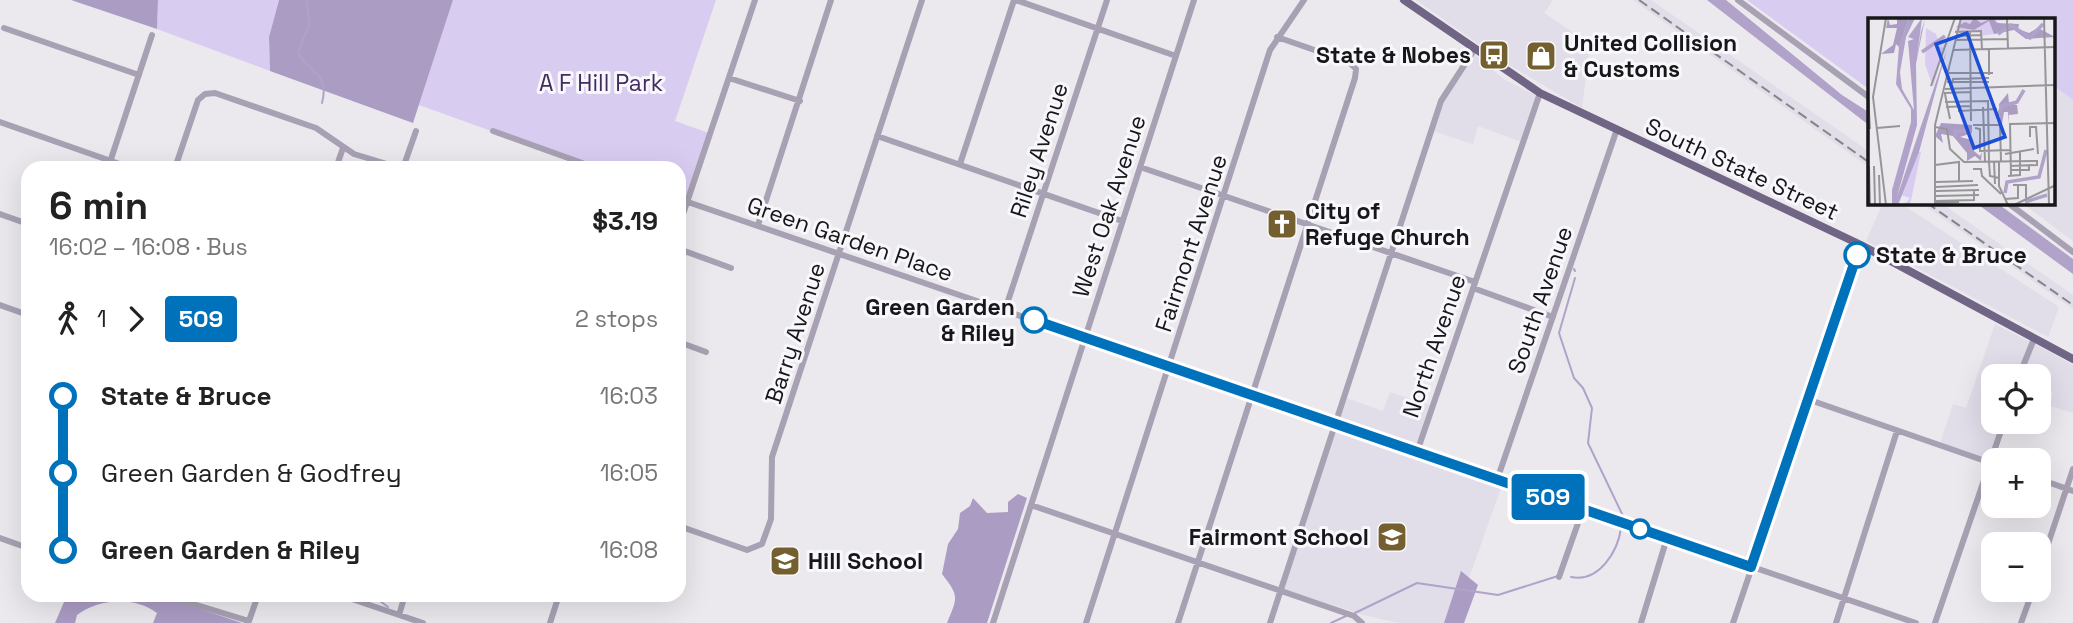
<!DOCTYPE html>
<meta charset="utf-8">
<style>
:root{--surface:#fff;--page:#f6f6f6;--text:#222;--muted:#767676}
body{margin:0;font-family:"Space Grotesk",sans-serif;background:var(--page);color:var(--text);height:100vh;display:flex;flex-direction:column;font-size:26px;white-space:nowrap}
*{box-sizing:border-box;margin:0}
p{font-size:23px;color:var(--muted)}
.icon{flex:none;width:38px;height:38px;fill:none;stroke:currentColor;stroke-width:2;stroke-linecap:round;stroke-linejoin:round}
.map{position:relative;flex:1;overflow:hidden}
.sheet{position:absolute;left:21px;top:161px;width:665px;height:441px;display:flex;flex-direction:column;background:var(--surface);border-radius:21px;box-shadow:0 7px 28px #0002}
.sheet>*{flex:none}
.badge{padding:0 14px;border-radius:5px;font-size:24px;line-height:46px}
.buttons{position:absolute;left:1981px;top:364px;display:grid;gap:14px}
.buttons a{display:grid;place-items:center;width:70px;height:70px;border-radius:14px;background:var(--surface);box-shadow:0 7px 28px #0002;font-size:35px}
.map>.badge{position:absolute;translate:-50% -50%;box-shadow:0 0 0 4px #fff}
.legs{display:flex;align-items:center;gap:10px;height:77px;padding:0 28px;font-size:23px}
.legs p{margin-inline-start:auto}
.overview{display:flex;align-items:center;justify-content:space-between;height:119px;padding:0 28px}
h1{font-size:38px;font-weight:600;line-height:52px}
ul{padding:0 28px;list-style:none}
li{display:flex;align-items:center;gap:24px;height:77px;font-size:26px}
li i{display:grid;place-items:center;width:10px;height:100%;margin:0 9px;background:currentColor}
li i::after{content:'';width:18px;height:18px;margin:-9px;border:5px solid;border-radius:50%;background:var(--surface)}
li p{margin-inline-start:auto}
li:first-child i{background:linear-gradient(#0000 50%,currentColor 0)}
li:last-child i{background:linear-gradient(currentColor 50%,#0000 0)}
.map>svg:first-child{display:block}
.built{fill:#e1dde9}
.green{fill:#d9ccf1}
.forest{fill:#ab9cc4}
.water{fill:#b1a2ca}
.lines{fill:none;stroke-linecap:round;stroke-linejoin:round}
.stream{stroke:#b1a2ca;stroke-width:2}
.minor{stroke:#a7a1b3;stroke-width:6}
.major{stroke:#706584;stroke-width:8}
.rail{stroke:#858487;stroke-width:2;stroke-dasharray:10 5;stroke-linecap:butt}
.line-1-casing{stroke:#fff;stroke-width:16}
.line-1{stroke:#0072bc;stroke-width:10}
.stop-1-dot{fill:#fff;stroke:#0072bc;stroke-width:3.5}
.labels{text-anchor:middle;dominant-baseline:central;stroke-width:6;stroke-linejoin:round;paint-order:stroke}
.poi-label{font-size:23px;font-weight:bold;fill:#171618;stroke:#f8f7fb;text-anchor:start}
.park-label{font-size:23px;fill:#412b5f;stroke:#f8f7fb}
.street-label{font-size:23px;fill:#171618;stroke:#f8f7fb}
.stop-label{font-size:23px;font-weight:bold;fill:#171618;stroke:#f8f7fb;text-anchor:start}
.inset-river{fill:none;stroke:#b1a2ca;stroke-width:3.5}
.inset-road{fill:none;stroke:#969598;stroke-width:2}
.view{fill:#1d4ed8;fill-opacity:0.15;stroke:#1d4ed8;stroke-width:3.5}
.inset-edge{fill:none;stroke:#171618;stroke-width:3.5}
</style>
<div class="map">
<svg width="2073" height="623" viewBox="0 0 2073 623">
<rect width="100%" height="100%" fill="#ebe9ee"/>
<path class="built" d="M1416 0H1553L1544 13 1590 44 1582 108 1504 62Z
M1633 0H1651L1857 143 1870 153V168Z
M1474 54 1505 80 1539 97 1524 143 1478 126 1473 144 1433 131 1442 101Z
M2054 86 2073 100V241L2022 203H2054Z
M1883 203H1900L2059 307 2048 337 1866 241Z
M1921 203H1941L1991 238 2073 295V309Z
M1995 324 2030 342 2017 376H1993V422H2001L1988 460 1940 443 1953 404 1966 408Z
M2035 344 2073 365V413L2050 406 2053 393 2039 386V376H2022Z
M1390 392 1434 407 1419 452 1502 485 1453 623H1399L1363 615 1284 589 1346 398 1383 411Z"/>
<path class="green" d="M158 0H279L269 37 270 71 157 29Z
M453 0H716L675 121 709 133 686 200 679 197V168H594L419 105Z
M1747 0H2073V100L2054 86V19H1870V90Z"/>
<path class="forest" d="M71 0H158L157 29Z
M279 0H453L413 123 270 71 269 37Z
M1018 494 1027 498 987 623H947C958 597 959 596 942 574L948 544 958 529 960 513 970 506 973 498 987 513 1008 512V502Z
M1461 571 1478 585 1464 623H1444Z
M67 595H159L242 623H153L157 613C134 596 100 598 77 615L75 623H55Z"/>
<path class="water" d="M1707 0H1726L1842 95 1870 113V126Z
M1976 203H1997L2073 259V274Z"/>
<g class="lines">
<path class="stream" d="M307 0 309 25 298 53C309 73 330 73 322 103
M1574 269 1575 271
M1575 278 1559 333 1574 378 1583 388 1592 408 1588 443 1624 518
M1571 577C1599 583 1618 551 1621 528
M372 595 388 607
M1355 613 1417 583 1498 595 1558 576
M1331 623 1346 616"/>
<path class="minor" d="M1016 0 1176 56
M1738 0 1870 98
M4 28 139 75
M729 78 800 101
M0 122 131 168
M493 131 596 168
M877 136 1122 221
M960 164 1014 0
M415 167 429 168
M1140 167 1475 282
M108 168 152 35
M175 168 198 100 205 94 215 93 316 128 354 154 400 168
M336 168 343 148
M403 168 416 131
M679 199 1916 623
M2008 203 2073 252
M0 214 28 224
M758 225 831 0
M679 226 755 0
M679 249 731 268
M1473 288 1553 317
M0 305 28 315
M1005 310 1107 0
M679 342 706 352
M2019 376 2034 339
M1807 399 1991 463
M1417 452 1540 93
M2039 479 2073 491
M1497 480 1616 132
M1031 505 1354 616 1362 623
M679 526 747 550 762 544 771 519 772 457 922 0
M0 538 28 548
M2039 571 2073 469
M1559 577 1583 509
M164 595 249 621 258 595
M340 595 423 623
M608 595 619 599
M399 615 405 595
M550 623 559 595
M993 623 1194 0
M1086 623 1270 50 1304 0
M1178 623 1355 78 1356 69 1349 62 1277 37
M1270 623 1441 101 1474 50
M1641 623 1667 538
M1733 623 1861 245
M1836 623 1897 431
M1935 623 2004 422
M2021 623 2033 590"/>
<path class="major" d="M1404 0 1540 93 1861 245 2073 359"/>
<path class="rail" d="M1639 0 1870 163
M1927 203 2073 305"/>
</g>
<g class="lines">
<g class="line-1-casing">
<path id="line-1" d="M1034 320 1751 567 1857 255"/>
</g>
<use href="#line-1" class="line-1"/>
</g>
<defs>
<g id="bus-square" transform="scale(1.575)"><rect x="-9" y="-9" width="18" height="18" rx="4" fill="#745f2e" stroke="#f8f7fb"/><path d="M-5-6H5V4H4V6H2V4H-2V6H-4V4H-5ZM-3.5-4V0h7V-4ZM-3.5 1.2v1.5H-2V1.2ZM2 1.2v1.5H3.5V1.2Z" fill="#fff"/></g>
<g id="shop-square" transform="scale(1.575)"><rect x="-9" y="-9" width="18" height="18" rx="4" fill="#745f2e" stroke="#f8f7fb"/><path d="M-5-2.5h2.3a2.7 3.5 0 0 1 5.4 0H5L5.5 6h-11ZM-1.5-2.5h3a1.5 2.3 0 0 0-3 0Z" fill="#fff"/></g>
<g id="church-square" transform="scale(1.575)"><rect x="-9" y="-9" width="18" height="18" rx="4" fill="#745f2e" stroke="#f8f7fb"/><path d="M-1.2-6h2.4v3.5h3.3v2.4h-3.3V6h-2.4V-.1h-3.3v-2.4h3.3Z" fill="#fff"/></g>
<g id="school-square" transform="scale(1.575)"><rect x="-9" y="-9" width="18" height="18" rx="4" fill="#745f2e" stroke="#f8f7fb"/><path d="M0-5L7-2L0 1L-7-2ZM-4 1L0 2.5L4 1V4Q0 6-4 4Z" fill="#fff"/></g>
</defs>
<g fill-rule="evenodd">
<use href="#bus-square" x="1494" y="55"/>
<use href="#shop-square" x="1541" y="56"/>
<use href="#church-square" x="1282" y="224"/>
<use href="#school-square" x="1392" y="537"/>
<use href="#school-square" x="785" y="561"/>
</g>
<g class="stop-1-dot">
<circle cx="1857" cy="255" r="12"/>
<circle cx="1034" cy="320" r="12"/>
<circle cx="1640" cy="529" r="9"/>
</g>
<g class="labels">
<g class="poi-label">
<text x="1564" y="43">United Collision<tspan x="1564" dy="26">&amp; Customs</tspan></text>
<text x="1471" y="55" text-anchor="end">State &amp; Nobes</text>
<text x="1305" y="211">City of<tspan x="1305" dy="26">Refuge Church</tspan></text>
<text x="1369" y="537" text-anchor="end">Fairmont School</text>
<text x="808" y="561">Hill School</text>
</g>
<g class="park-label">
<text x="601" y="83">A F Hill Park</text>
</g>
<g class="street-label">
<text transform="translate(1039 150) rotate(-72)">Riley Avenue</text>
<text transform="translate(1742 169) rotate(25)">South State Street</text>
<text transform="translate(1109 206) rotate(-72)">West Oak Avenue</text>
<text transform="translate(850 239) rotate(19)">Green Garden Place</text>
<text transform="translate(1191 243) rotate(-72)">Fairmont Avenue</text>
<text transform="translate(1540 300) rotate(-71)">South Avenue</text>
<text transform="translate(795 333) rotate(-72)">Barry Avenue</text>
<text transform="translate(1434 346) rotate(-71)">North Avenue</text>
</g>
<g class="stop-label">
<text x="1876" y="255">State &amp; Bruce</text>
<text x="1015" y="307" text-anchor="end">Green Garden<tspan x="1015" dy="26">&amp; Riley</tspan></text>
</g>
</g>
<g transform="translate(1868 18)">
<rect width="187" height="187" fill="#ebe9ee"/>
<path d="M93 0H138L139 2 127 3 132 5 133 15 113 18V13H87ZM58 10 68 16 72 29 77 30 65 69 57 46ZM48 134H53L42 187H36L42 180 33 177Z" fill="#d9ccf1"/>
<path d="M20 0 22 7 29 6V0H41L31 29 28 26 26 35 13 36 25 27 29 10H18ZM106 0 113 5 125 0 129 5 151 6 150 11 161 15 176 6 172 11 187 19 158 21 146 12 126 16 121 3 106 12 88 9 97 4 102 6ZM140 75 141 85 149 87 150 96 141 97V106L140 94H136L133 112 138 116H133L131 86ZM73 105 104 107V115L92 119 104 122 106 133 112 138 114 134 113 143 107 138 99 143V135L85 118 73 116 75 125 67 118Z" fill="#ab9cc4"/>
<path d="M41 0H47L38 19 32 54 34 71 46 92 40 23 46 21 40 19 54 0 49 40 53 14 57 0 48 46 49 107 29 179 79 31 51 134 30 187H24V172L43 104V91L28 66 31 28Z" fill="#b1a2ca"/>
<path class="inset-river" d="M130 16 143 7 162 20 175 6M54 34 77 18M130 98 134 88 149 84 156 72M87 119V113H104M137 175 139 164 171 159 178 132M157 184 179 177"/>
<path class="inset-road" d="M18 0 5 79 18 187M139 0 140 31M176 0 181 187M102 13 103 103M87 14 113 13 114 32M88 18 113 17M87 22 139 21M121 31V57M86 32 188 29M81 55H125M79 64H121M84 66 85 61 121 60M63 68 87 0M77 71 188 67M76 75 103 74M77 76 82 101M0 78 2 111M77 84 120 83 121 144M78 89 103 88M115 89 117 144M90 93 129 91M105 107H132L133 143M67 109 79 111 82 131 96 144 170 143M9 110 32 108M107 110 112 111V133L142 132M162 119V109H168L170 136M137 136 166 131M131 143V168L140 187M121 144 122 158 131 160M126 144 127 166M67 147 91 144V163M1 148 2 186M6 148 7 186M142 148 169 147V143M105 151H113L114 158 133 176M143 152H161V148M11 157 12 187M143 157 142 106 188 105M140 158 152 157V134M68 164 105 163M145 167H158V180M68 169 110 167M68 173 111 172M68 178 111 177M137 181 150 180V167M67 183 106 182V172M67 185 91 184M67 187V107L93 0M146 187 188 167"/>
<path class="view" d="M99 15 137 119 106 130 68 26Z"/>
<rect width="187" height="187" class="inset-edge"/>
</g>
</svg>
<div class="buttons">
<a><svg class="icon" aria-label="locate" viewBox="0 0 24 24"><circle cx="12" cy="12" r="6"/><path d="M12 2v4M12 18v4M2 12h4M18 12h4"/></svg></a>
<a>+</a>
<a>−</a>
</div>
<b class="badge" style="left:1548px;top:497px;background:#0072bc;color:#fff">509</b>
<section class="sheet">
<div class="overview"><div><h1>6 min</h1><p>16:02 – 16:08 · Bus</p></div><b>$3.19</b></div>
<div class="legs"><svg class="icon" aria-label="walk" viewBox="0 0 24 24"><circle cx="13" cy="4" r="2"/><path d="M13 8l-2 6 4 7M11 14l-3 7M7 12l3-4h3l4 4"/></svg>1<svg class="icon" aria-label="forward" viewBox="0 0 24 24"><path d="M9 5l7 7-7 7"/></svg><b class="badge" style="background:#0072bc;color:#fff">509</b><p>2 stops</p></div>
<ul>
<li><i style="color:#0072bc"></i><b>State &amp; Bruce</b><p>16:03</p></li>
<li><i style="color:#0072bc"></i><span>Green Garden &amp; Godfrey</span><p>16:05</p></li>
<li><i style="color:#0072bc"></i><b>Green Garden &amp; Riley</b><p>16:08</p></li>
</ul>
</section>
</div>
